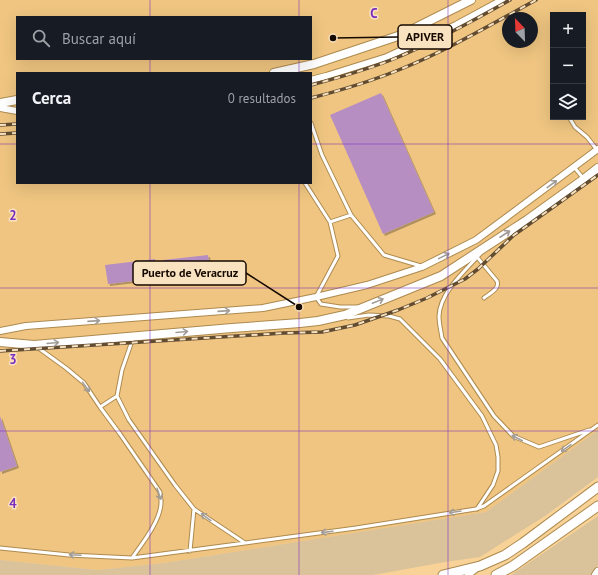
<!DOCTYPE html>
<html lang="es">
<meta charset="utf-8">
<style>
body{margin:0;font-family:"PT Sans",sans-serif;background:#20242c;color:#f1f3f6}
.controls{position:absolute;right:12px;top:12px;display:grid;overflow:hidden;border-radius:0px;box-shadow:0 4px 16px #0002}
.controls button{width:36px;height:36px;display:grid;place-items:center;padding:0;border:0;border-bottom:1px solid #363941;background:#171b24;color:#f1f3f6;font:20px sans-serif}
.compass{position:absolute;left:502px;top:12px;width:36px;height:36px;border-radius:50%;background:#171b24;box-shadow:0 4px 16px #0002;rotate:337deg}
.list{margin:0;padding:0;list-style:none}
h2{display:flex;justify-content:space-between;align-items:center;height:52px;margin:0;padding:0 16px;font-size:17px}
h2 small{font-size:13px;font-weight:400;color:#9ea1a6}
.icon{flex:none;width:22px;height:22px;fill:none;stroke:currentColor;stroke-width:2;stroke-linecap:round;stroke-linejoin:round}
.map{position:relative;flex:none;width:598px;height:575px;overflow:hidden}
.search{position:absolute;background:#171b24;box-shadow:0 4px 16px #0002;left:16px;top:16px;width:296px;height:44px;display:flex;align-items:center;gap:10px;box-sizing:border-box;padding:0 14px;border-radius:0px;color:#9ea1a6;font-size:15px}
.panel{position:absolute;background:#171b24;box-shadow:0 4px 16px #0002;left:16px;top:72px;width:296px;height:112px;border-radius:0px}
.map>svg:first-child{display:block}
.built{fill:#efc581;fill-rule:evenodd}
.green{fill:#dac29b}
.building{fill:#b78ec2;filter:url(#shadow)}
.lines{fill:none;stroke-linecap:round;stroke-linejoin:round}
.lane-casing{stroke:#ad8a4f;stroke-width:5}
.street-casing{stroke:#ad8a4f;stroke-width:8}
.secondary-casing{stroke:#ad8a4f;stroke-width:10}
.primary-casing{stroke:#ad8a4f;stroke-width:11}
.lane{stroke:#fff;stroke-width:3}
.street{stroke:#fff;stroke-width:6}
.secondary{stroke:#fff;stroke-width:8}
.primary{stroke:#fff;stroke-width:9}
.rail-casing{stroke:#614c32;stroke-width:3.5}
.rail{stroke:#f9e2bf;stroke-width:2;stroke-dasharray:6;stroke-linecap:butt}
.oneway{stroke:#a29d99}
.grid{fill:none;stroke:#7b2cbf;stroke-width:1;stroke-opacity:0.55}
.grid-label{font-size:13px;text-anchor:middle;font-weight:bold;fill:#7b2cbf;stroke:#f9e2bf;stroke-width:3;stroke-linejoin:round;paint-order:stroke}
.leader{fill:none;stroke:#160900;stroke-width:1.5}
.callout-dot{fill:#160900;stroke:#f9e2bf;stroke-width:1.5}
.callout{fill:#f9e2bf;stroke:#160900;stroke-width:1.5}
.callout-label{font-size:12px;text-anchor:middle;font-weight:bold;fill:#160900}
</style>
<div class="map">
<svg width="598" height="575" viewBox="0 0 598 575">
<defs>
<filter id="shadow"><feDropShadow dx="2" dy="2" stdDeviation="0" flood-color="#0004"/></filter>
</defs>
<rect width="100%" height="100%" fill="#f8d296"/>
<path class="built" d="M0 0H598V430L486 512 164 563 98 570 0 560ZM553 15H583V117H553ZM17 17H311V59H17ZM508 18H532V42H508ZM17 73H311V183H17Z"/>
<path class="green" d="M598 430V477L545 516 480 557 445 562 373 575H0V560L98 570 164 563 486 512Z
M598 516V565L592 575H511Z"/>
<path class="building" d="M381 93 434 212 383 234 330 115Z
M208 255 211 275 166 280 163 260Z
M155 259 158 278 108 284 105 265Z
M0 416 17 466 0 472Z"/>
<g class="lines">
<g class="lane-casing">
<path id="lane" d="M569 117 575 127 587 137 597 150
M311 123 322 155 351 215 384 255 421 266
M574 167 583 178
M305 183 330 222 338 256 316 297 321 304 340 307H358
M330 222 351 215
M480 254C465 271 440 292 439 316 439 324 441 331 442 338L494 416 513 436 539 447 589 430
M477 257 497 281C500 289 490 293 484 298
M348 318 369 315 389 316 400 319 440 359 482 416 496 445 498 457V471L493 485 477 509
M133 338 122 370 117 396 129 420 175 485 194 509 245 543 356 528 476 509 484 506 598 425
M100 407 117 396
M0 548 69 555 132 558C142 544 162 519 161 501 161 498 160 495 160 492L120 434 100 407 84 383 66 368 37 347
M190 551 194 509
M132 558 245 543"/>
</g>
<g class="street-casing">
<path id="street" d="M311 80 326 76 387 57 456 25 502 0
M0 108 17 111
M0 331 26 326 263 308 316 297 367 285 422 267 476 240 598 149
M468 575 477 568"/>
</g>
<g class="secondary-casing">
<path id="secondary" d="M274 73 314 64 401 35 471 0
M0 103 17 100
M0 342 34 345 232 328 300 323 318 321 345 315 441 276 527 220 584 179 598 168
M596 575 598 572"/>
</g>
<g class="primary-casing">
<path id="primary" d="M443 575 480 566 505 555 523 543 598 487
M496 575 513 566 598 506"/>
</g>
<use href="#lane" class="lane"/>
<use href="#street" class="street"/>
<use href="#secondary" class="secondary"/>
<use href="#primary" class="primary"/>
<g class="rail-casing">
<path id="rail" d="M311 85C345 76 380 66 412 51 446 36 478 18 510 0
M311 98C342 90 372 81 401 69 448 50 492 24 536 0
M0 125 17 124
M0 134 17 133
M0 351 284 333 322 332 355 325 398 310 427 298 465 279 478 269 514 235 598 175"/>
</g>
<use href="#rail" class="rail"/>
</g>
<defs><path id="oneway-shaft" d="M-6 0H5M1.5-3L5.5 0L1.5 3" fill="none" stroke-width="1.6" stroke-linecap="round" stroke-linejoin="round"/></defs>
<g class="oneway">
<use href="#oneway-shaft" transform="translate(552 184) rotate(-37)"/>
<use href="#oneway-shaft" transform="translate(505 234) rotate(-33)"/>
<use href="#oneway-shaft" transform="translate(444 256) rotate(-26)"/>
<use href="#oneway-shaft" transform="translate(378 301) rotate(-22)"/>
<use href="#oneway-shaft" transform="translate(224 311) rotate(-4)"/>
<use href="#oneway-shaft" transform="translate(94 321) rotate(-4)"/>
<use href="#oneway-shaft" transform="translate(182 332) rotate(-5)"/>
<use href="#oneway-shaft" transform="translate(53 343) rotate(-5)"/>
<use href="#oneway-shaft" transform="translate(86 387) rotate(54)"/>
<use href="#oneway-shaft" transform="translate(517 438) rotate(-153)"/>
<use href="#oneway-shaft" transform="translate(566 448) rotate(145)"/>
<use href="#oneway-shaft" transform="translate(159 494) rotate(71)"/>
<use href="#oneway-shaft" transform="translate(455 512) rotate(171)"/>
<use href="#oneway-shaft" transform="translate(206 517) rotate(-144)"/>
<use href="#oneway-shaft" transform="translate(327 532) rotate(173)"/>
<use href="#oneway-shaft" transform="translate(75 555) rotate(-177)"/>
</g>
<path class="grid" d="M150 0V17M299 0V17M448 0V575M150 59V73M299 59V73M0 144H17M311 144H598M150 183V575M299 183V575M0 288H598M0 431H598"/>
<g class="grid-label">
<text x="374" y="18">C</text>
<text x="13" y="220">2</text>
<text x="13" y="364">3</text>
<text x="13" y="508">4</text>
</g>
<path class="leader" d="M333 38L398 37M299 307L246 273"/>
<g class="callout-dot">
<circle cx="333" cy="38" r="4"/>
<circle cx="299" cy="307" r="4"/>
</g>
<g class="callout">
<rect x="398" y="25" width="54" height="24" rx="4"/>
<rect x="133" y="261" width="113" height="24" rx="4"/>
</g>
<g class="callout-label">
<text x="425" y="41">APIVER</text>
<text x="190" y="277">Puerto de Veracruz</text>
</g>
</svg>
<div class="controls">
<button>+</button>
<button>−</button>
<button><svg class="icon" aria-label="layers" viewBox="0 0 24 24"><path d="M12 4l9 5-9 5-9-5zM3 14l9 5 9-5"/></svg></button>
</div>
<svg class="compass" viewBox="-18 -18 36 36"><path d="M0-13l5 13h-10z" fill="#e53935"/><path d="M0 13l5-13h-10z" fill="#9ea1a6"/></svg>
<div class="search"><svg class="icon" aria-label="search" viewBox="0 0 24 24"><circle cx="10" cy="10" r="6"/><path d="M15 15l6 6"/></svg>Buscar aquí</div>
<section class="panel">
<h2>Cerca<small>0 resultados</small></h2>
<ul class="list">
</ul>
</section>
</div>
